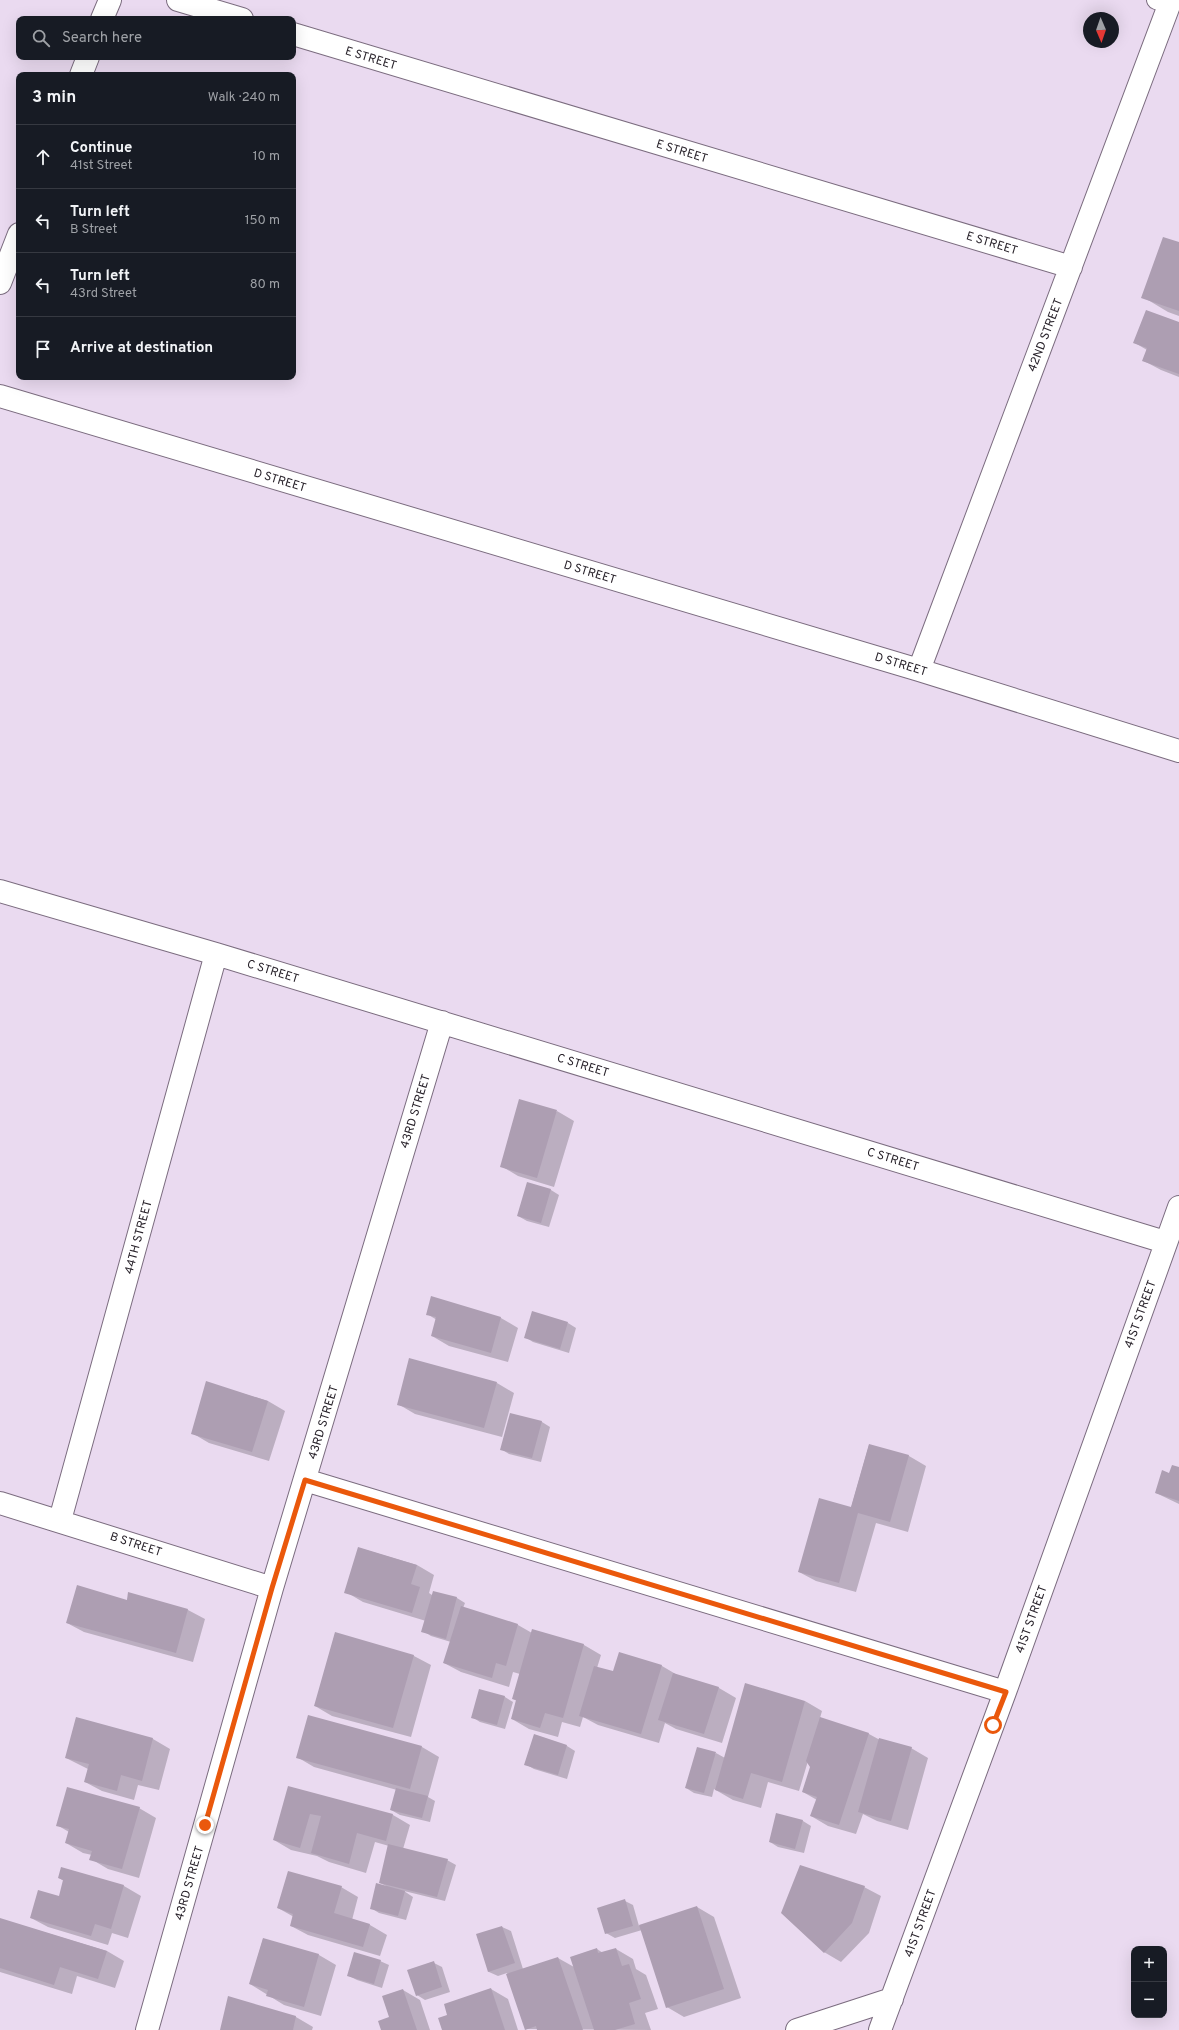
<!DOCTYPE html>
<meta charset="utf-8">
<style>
body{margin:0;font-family:Overpass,sans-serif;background:#20242c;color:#f1f3f6}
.controls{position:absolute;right:12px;bottom:12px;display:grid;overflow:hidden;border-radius:8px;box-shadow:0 4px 16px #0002}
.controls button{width:36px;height:36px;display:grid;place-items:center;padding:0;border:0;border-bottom:1px solid #363941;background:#171b24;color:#f1f3f6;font:20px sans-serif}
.compass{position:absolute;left:1083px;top:12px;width:36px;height:36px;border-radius:50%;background:#171b24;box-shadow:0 4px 16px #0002;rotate:178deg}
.stop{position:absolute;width:12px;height:12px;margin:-9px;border:3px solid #ea580c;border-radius:50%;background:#fff}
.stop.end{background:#ea580c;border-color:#fff;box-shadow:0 1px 4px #0008}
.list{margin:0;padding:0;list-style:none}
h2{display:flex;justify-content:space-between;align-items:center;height:52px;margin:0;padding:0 16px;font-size:17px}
h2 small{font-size:13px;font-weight:400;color:#9ea1a6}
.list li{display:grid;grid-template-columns:26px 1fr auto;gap:12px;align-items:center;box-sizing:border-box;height:64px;padding:0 16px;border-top:1px solid #363941}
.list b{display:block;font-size:15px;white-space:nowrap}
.list p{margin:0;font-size:13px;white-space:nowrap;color:#9ea1a6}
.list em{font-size:13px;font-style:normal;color:#9ea1a6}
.icon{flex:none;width:22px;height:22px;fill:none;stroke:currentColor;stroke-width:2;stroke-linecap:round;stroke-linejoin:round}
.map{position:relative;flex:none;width:1179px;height:2030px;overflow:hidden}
.search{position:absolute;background:#171b24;box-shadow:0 4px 16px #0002;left:16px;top:16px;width:280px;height:44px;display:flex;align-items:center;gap:10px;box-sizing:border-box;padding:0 14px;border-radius:8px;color:#9ea1a6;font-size:15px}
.panel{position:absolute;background:#171b24;box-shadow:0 4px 16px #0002;left:16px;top:72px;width:280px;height:308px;border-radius:8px}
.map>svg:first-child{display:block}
.shadow{fill:#0003}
.building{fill:#ad9eb2}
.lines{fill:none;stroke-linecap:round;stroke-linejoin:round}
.service-casing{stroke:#7b6c7f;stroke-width:20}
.minor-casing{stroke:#7b6c7f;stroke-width:24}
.service{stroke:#fff;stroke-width:18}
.minor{stroke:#fff;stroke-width:22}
.route{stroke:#ea580c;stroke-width:5}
.labels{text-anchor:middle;stroke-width:3.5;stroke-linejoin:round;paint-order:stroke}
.street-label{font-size:12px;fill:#29232b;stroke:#fff}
</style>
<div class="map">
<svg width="1179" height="2030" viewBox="0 0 1179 2030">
<rect width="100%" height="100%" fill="#eadaf0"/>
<path class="shadow" d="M1179 243V316L1168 312 1143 297Z
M1179 323V377L1161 370 1144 361 1147 350 1135 343Z
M557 1111 574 1121 554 1187 518 1176 501 1166Z
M528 1183 551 1190 559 1195 549 1227 527 1221 518 1216Z
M432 1298 501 1318 518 1328 508 1362 449 1346 432 1336 437 1320 427 1314Z
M568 1323 576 1328 569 1353 533 1342 525 1337Z
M207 1383 268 1401 285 1411 269 1461 209 1443 192 1433Z
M497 1383 514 1393 502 1437 415 1414 398 1404Z
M511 1414 542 1422 550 1427 541 1462 509 1454 501 1449Z
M869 1445 909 1456 926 1466 908 1532 876 1523 856 1592 816 1581 799 1572 851 1508Z
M1179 1468V1504L1156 1493 1170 1474Z
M359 1548 417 1565 434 1575 429 1593 432 1595 457 1598 465 1603 463 1608 518 1625 532 1633V1630L584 1645 601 1655 597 1668 614 1672 620 1653 662 1666 679 1676 719 1688 736 1698 722 1743 676 1729 665 1723 659 1743 598 1725 583 1717 580 1727 562 1722 558 1737 529 1729 512 1719 517 1701 513 1699 520 1674 513 1672 509 1687 461 1672 444 1663 451 1642 431 1636 423 1631 426 1621 363 1602 346 1592Z
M129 1593 188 1610 205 1619 193 1662 84 1632 67 1623 127 1601Z
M335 1634 414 1656 431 1665 411 1737 332 1716 315 1706Z
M480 1690 505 1697 513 1702 505 1729 480 1722 472 1717Z
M805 1701 822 1711 820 1718 869 1734 880 1740 911 1748 928 1758 908 1830 877 1821 863 1814 856 1834 828 1826 811 1816 817 1800 803 1792 811 1767 808 1761 799 1791 768 1782 761 1808 733 1800 714 1789 712 1797 694 1793 686 1788 716 1753 725 1758Z
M76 1719 153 1739 170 1749 159 1790 138 1785 134 1800 102 1791 85 1782 88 1769 66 1758Z
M534 1736 567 1746 575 1751 567 1779 534 1769 525 1764Z
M422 1747 439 1757 428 1797 435 1801 430 1822 400 1815 391 1810 397 1790 314 1767 297 1757Z
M289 1787 393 1815 410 1825 403 1849 447 1860 456 1865 445 1901 404 1891 413 1897 406 1920 379 1913 371 1908 386 1886 380 1883 389 1846 375 1842 366 1873 329 1862 317 1856 291 1850 274 1840Z
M139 1808 156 1818 139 1878 108 1869 91 1859 92 1855 83 1853 66 1843 69 1832 57 1825Z
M777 1815 803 1821 811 1826 804 1853 778 1847 770 1842Z
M59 1878 124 1886 141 1896 128 1938 112 1933 108 1945 48 1927 31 1918 60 1897 64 1881Z
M341 1887 358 1897 352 1920 370 1925 387 1935 380 1956 308 1935 291 1926 294 1917 278 1908Z
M864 1887 881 1896 869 1933 841 1962 824 1952Z
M625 1901 633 1905 639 1926 697 1907 714 1917 741 1998 684 2017 667 2007 642 1930 615 1938 606 1933Z
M0 1919 107 1951 124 1961 115 1988 77 1976 72 1994 0 1972Z
M502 1927 511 1931 523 1969 558 1958 574 1967 597 1949 603 1953 616 1949 633 1959 636 1969 646 1975 658 2009 645 2013 651 2030 526 2029 507 1973 498 1976 489 1972 477 1935Z
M263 1939 319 1955 336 1965 321 2016 284 2005 250 1984Z
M380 1961 389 1965 382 1988 357 1980 349 1976Z
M434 1963 442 1967 450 1992 425 2000 417 1995Z
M491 1989 508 1999 518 2030H443Z
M403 1990 420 2000 430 2030H382L390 2018Z
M229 1998 296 2017 313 2027 312 2030H221Z"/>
<path class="building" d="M1163 237 1179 242V311L1141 298Z
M1146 310 1179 322V374L1142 361 1147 348 1133 343Z
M519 1099 557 1110 537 1178 500 1167Z
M527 1182 551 1189 541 1223 517 1216Z
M431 1296 501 1317 491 1353 431 1336 436 1317 426 1315Z
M532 1311 568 1322 560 1349 524 1338Z
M409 1358 497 1382 484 1428 397 1405Z
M206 1381 268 1401 252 1452 191 1434Z
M510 1413 542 1421 532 1458 500 1450Z
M869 1444 909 1455 890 1522 858 1513 839 1583 798 1572 819 1498 851 1507Z
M1172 1465 1179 1467V1501L1155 1493 1162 1470 1169 1473Z
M358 1547 417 1565 411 1584 420 1587 412 1613 344 1593Z
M77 1585 127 1600 128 1592 188 1609 176 1653 66 1623Z
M433 1591 457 1597 446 1639 421 1632Z
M461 1606 518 1624 506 1666 496 1663 492 1678 443 1663Z
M532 1629 584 1644 563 1718 545 1713 540 1728 511 1719 516 1700 512 1699Z
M335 1632 414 1655 393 1728 314 1706Z
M619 1652 662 1665 641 1734 579 1716 594 1666 613 1671Z
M673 1673 719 1687 704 1734 658 1720Z
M745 1683 805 1701 782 1782 751 1773 743 1799 715 1790Z
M479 1689 505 1696 497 1725 471 1718Z
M308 1715 422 1746 410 1789 296 1758Z
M76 1717 153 1738 142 1781 121 1775 117 1791 84 1782 89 1764 65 1758Z
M820 1717 869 1733 839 1825 810 1816 817 1797 802 1792 810 1767 806 1761Z
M534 1734 567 1745 558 1775 524 1765Z
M879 1738 912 1747 891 1821 858 1812Z
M697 1747 716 1752 704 1793 685 1788Z
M288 1786 393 1814 386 1841 357 1833 349 1864 311 1853 321 1816 310 1814 300 1848 273 1840Z
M67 1787 140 1807 122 1869 89 1860 92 1851 65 1843 69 1829 56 1826Z
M396 1788 428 1796 422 1818 390 1810Z
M776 1813 803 1820 795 1849 769 1842Z
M388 1844 448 1859 437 1897 379 1883Z
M800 1865 865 1886 852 1923 824 1953 781 1913Z
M61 1867 124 1885 111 1929 95 1924 91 1936 30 1918 38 1890 59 1896 63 1880 58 1878Z
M288 1871 342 1886 334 1913 370 1924 363 1947 290 1926 293 1914 277 1908Z
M376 1883 405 1891 398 1916 370 1909Z
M625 1899 633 1926 605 1934 597 1908Z
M697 1906 724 1989 666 2008 639 1925Z
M0 1918 107 1951 98 1979 60 1967 54 1985 0 1968Z
M502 1926 515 1963 488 1972 476 1934Z
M263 1938 319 1954 304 2007 266 1996 268 1990 249 1984Z
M597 1948 598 1953 616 1948 622 1966 629 1964 641 1999 629 2003 635 2024 615 2030H594L570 1957Z
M354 1952 381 1960 374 1984 347 1976Z
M558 1957 583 2030H537L536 2026 525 2030 506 1974Z
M434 1961 442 1987 416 1996 407 1970Z
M491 1988 505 2030H442L438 2018 447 2015 444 2004Z
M403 1989 417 2030H381L378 2021 389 2017 382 1996Z
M228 1996 296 2016 293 2030H220Z"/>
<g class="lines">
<g class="service-casing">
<path id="service" d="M1156 0 1170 4"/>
</g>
<g class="minor-casing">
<path id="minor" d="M178 0 242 19
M102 19 110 0
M293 34 1071 267
M81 75 88 57
M0 283 19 234
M0 396 919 670 1179 751
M919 670 1171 0
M0 891 216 954 1165 1242
M305 1480 1005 1692
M0 1503 272 1588
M60 1520 216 954
M147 2030 272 1588 442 1022
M797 2030 892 1999
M880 2030 1005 1692 1179 1207"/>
</g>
<use href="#service" class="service"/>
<use href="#minor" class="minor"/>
</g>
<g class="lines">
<path class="route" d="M205 1825 272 1588 305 1480 1006 1692 993 1725"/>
</g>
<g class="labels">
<g class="street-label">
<text transform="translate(371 58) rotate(17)" y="4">E STREET</text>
<text transform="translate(682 151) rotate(17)" y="4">E STREET</text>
<text transform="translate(992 243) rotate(17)" y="4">E STREET</text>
<text transform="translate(1045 335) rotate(-69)" y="4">42ND STREET</text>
<text transform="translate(280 480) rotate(17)" y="4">D STREET</text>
<text transform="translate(590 572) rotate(17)" y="4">D STREET</text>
<text transform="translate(901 664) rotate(17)" y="4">D STREET</text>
<text transform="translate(273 971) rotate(17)" y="4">C STREET</text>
<text transform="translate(583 1065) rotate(17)" y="4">C STREET</text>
<text transform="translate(415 1111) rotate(-73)" y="4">43RD STREET</text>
<text transform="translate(893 1159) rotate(17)" y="4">C STREET</text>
<text transform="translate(138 1237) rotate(-75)" y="4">44TH STREET</text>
<text transform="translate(1140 1314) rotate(-70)" y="4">41ST STREET</text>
<text transform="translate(323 1422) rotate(-73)" y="4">43RD STREET</text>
<text transform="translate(136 1544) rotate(18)" y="4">B STREET</text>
<text transform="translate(1031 1619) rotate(-70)" y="4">41ST STREET</text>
<text transform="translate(189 1883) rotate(-74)" y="4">43RD STREET</text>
<text transform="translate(920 1923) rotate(-70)" y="4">41ST STREET</text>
</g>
</g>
</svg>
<div class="controls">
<button>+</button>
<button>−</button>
</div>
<svg class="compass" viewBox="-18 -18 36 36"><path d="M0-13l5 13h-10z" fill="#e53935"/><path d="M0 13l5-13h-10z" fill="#9ea1a6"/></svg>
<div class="stop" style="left:993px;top:1725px"></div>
<div class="stop end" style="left:205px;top:1825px"></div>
<div class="search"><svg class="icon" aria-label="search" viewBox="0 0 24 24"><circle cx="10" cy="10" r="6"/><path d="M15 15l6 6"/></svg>Search here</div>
<section class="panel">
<h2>3 min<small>Walk · 240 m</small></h2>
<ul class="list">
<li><svg class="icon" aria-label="ahead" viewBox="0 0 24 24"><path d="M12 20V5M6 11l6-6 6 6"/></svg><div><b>Continue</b><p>41st Street</p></div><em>10 m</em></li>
<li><svg class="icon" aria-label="left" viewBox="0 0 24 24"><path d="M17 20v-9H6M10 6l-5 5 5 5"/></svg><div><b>Turn left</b><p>B Street</p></div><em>150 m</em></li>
<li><svg class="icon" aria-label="left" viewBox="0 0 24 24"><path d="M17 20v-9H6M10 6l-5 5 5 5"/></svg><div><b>Turn left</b><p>43rd Street</p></div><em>80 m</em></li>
<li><svg class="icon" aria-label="arrive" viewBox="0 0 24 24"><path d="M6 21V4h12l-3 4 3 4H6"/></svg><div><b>Arrive at destination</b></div></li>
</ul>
</section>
</div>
